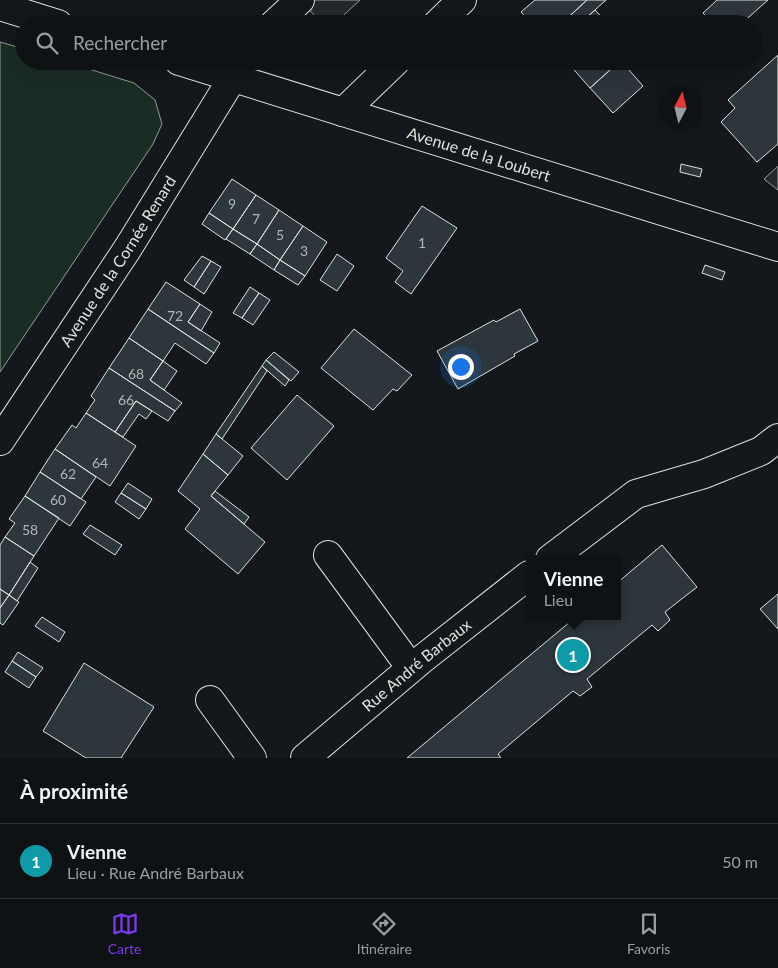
<!DOCTYPE html>
<html lang="fr">
<meta charset="utf-8">
<style>
body{margin:0;font-family:Lato,sans-serif;background:#181b1e;color:#f1f3f6}
.compass{position:absolute;left:658px;top:85px;width:45px;height:45px;border-radius:50%;background:#0f1215;box-shadow:0 5px 20px #0002;rotate:7deg}
.you{position:absolute;left:460px;top:366px;width:18px;height:18px;margin:-12px;border:4px solid #fff;border-radius:50%;background:#1a73e8;box-shadow:0 0 0 8px #1a73e833}
.badge{display:grid;place-items:center;width:32px;height:32px;border-radius:50%;background:#7c3aed;color:#fff;font-size:16px;font-weight:700}
.pin{position:absolute;translate:-50% -50%;border:2px solid #fff;box-shadow:0 1px 5px #0006}
.popup{position:absolute;left:526px;top:555px;width:95px;height:65px;box-sizing:border-box;display:grid;place-content:center;border-radius:0px;background:#0f1215;filter:drop-shadow(0 1px 4px #0005);font-size:16px;white-space:nowrap;color:#9b9ea0}
.popup b{font-size:19px;color:#f1f3f6}
.popup::after{content:'';position:absolute;left:50%;top:100%;margin-left:-10px;border:10px solid transparent;border-top-color:#0f1215}
.list{margin:0;padding:0;list-style:none}
h2{display:flex;justify-content:space-between;align-items:center;height:65px;margin:0;padding:0 20px;font-size:21px}
h2 small{font-size:16px;font-weight:400;color:#9b9ea0}
.list li{display:grid;grid-template-columns:32px 1fr auto;gap:15px;align-items:center;box-sizing:border-box;height:75px;padding:0 20px;border-top:1px solid #2f3234}
.list b{display:block;font-size:19px;white-space:nowrap}
.list p{margin:0;font-size:16px;white-space:nowrap;color:#9b9ea0}
.list em{font-size:16px;font-style:normal;color:#9b9ea0}
.icon{flex:none;width:28px;height:28px;fill:none;stroke:currentColor;stroke-width:2;stroke-linecap:round;stroke-linejoin:round}
.map{position:relative;flex:none;width:778px;height:758px;overflow:hidden}
.search{position:absolute;background:#0f1215;box-shadow:0 5px 20px #0002;left:15px;right:15px;top:15px;height:55px;display:flex;align-items:center;gap:12px;box-sizing:border-box;padding:0 18px;border-radius:28px;color:#9b9ea0;font-size:19px}
.sheet{height:140px;background:#0f1215}
nav{display:flex;justify-content:space-around;align-items:center;box-sizing:border-box;height:70px;border-top:1px solid #2f3234;background:#0f1215;font-size:14px;color:#9b9ea0}
nav a{display:grid;justify-items:center;gap:2px}
nav .on{color:#7c3aed}
.map>svg:first-child{display:block}
.green{fill:#1a2d24;stroke:#939e99}
.parking{fill:#24282b;stroke:#939e99}
.building{fill:#2c363c;stroke:#d8e6dc}
.lines{fill:none;stroke-linecap:round;stroke-linejoin:round}
.minor-casing{stroke:#d8e6dc;stroke-width:30}
.tertiary-casing{stroke:#d8e6dc;stroke-width:30}
.minor{stroke:#14181c;stroke-width:28}
.tertiary{stroke:#14181c;stroke-width:28}
.labels{text-anchor:middle;stroke-width:4;stroke-linejoin:round;paint-order:stroke}
.number-label{font-size:14px;fill:#adbab4}
.street-label{font-size:16px;fill:#d8e6dc;stroke:#14181c}
</style>
<div class="map">
<svg width="778" height="758" viewBox="0 0 778 758">
<rect width="100%" height="100%" fill="#14181c"/>
<path class="green" d="M0 42 24 49V61H63L134 83 155 100 162 124 153 144 0 372Z"/>
<path class="parking" d="M315 0H360L334 24H322L307 7Z
M778 166V190L764 179Z"/>
<path class="building" d="M535 0H587L561 24H532L521 12Z
M587 0H606L584 20 587 24H561Z
M717 0H768L741 24H713L703 13Z
M595 10 608 24H587L584 20Z
M778 55V144L757 162 721 122 735 108 728 100Z
M570 61H620L590 88 568 63Z
M620 61H638L629 70 643 86 613 113 590 88Z
M681 164 702 169 700 177 680 172Z
M232 179 256 195 233 229 209 213Z
M256 195 279 210 257 244 233 229Z
M422 206 457 228 411 294 395 282 403 271 386 258Z
M279 210 303 226 280 260 257 244Z
M209 213 233 229 225 240 202 224Z
M303 226 327 242 305 276 280 260Z
M233 229 257 244 250 254 226 239Z
M257 244 280 260 274 270 250 254Z
M337 254 354 266 337 291 320 280Z
M202 256 211 261 194 287 184 280Z
M280 260 305 276 298 285 274 270Z
M211 261 221 267 204 294 194 287Z
M705 265 725 272 722 280 702 273Z
M166 282 200 304 188 322 220 343 214 353 148 309Z
M250 287 259 293 242 318 233 313Z
M259 293 270 300 253 325 242 318Z
M200 304 212 312 201 331 188 322Z
M148 309 214 353 206 364 175 343 163 361 129 338Z
M520 309 538 341 514 354 515 356 458 389 437 351 494 320 496 322Z
M354 329 412 375 397 391 393 389 373 410 321 368Z
M129 338 163 361 150 380 182 403 175 411 109 368Z
M274 352 299 372 291 381 266 360Z
M266 360 289 380 285 386 262 366Z
M163 361 177 371 164 390 150 380Z
M262 366 267 371 222 439 216 434Z
M109 368 175 411 168 421 136 401 115 432 86 413 95 400 91 396Z
M297 395 334 426 287 480 251 448Z
M136 401 152 411 146 419 139 414 123 437 115 432Z
M86 413 136 446 110 486 55 449 72 425 76 428Z
M216 434 243 456 228 475 203 454Z
M55 449 96 477 81 499 40 472Z
M203 454 228 475 211 496 265 542 238 574 185 529 200 509 178 491Z
M40 472 86 502 70 526 25 496Z
M128 483 152 499 146 509 121 493Z
M215 491 249 517 244 524 211 496Z
M121 493 146 509 139 519 115 502Z
M25 496 59 518 34 556 5 537 15 523 9 519Z
M90 525 122 545 115 555 83 534Z
M5 537 34 556 9 595 0 589V545Z
M662 545 697 587 665 612 670 620 658 631 652 625 587 679 592 687 580 696 573 691 498 754 501 758H407L577 616H617V583Z
M30 562 38 568 17 601 9 595Z
M0 589 9 595 0 608Z
M778 594V629L760 609Z
M9 595 19 602 3 625 0 623V608Z
M42 617 65 632 59 642 35 626Z
M18 652 43 668 36 677 12 661Z
M12 661 36 677 29 688 5 672Z
M84 663 154 707 121 758H86L43 731Z"/>
<g class="lines">
<g class="minor-casing">
<g id="minor">
<path d="M274 24 300 0"/>
<path d="M437 24 462 0"/>
<path d="M343 112 396 61"/>
<path id="s1" d="M0 441 128 248 243 61"/>
<path d="M328 555 411 668"/>
<path d="M210 700 252 758"/>
</g>
</g>
<g class="tertiary-casing">
<g id="tertiary">
<path d="M0 6 58 24"/>
<path id="s2" d="M179 61 778 247"/>
<path d="M550 559 636 494 704 474 761 451 778 438"/>
<path id="s3" d="M305 758 421 660 529 575"/>
</g>
</g>
<use href="#minor" class="minor"/>
<use href="#tertiary" class="tertiary"/>
</g>
<g class="labels">
<g class="number-label">
<text x="232" y="209">9</text>
<text x="256" y="224">7</text>
<text x="280" y="240">5</text>
<text x="422" y="248">1</text>
<text x="304" y="256">3</text>
<text x="175" y="321">72</text>
<text x="136" y="379">68</text>
<text x="126" y="405">66</text>
<text x="100" y="468">64</text>
<text x="68" y="479">62</text>
<text x="58" y="505">60</text>
<text x="30" y="535">58</text>
</g>
<g class="street-label">
<text dy="6" stroke="none"><textPath href="#s2" startOffset="314">Avenue de la Loubert</textPath></text>
<text dy="6" stroke="none"><textPath href="#s1" startOffset="215">Avenue de la Cornée Renard</textPath></text>
<text dy="6" stroke="none"><textPath href="#s3" startOffset="145">Rue André Barbaux</textPath></text>
</g>
</g>
</svg>
<svg class="compass" viewBox="-18 -18 36 36"><path d="M0-13l5 13h-10z" fill="#e53935"/><path d="M0 13l5-13h-10z" fill="#9b9ea0"/></svg>
<div class="you"></div>
<div class="pin badge" style="left:573px;top:655px;background:#0f9aa8">1</div>
<div class="popup"><b>Vienne</b>Lieu</div>
<div class="search"><svg class="icon" aria-label="search" viewBox="0 0 24 24"><circle cx="10" cy="10" r="6"/><path d="M15 15l6 6"/></svg>Rechercher</div>
</div>
<section class="sheet">
<h2>À proximité<small></small></h2>
<ul class="list">
<li><span class="badge" style="background:#0f9aa8">1</span><div><b>Vienne</b><p>Lieu · Rue André Barbaux</p></div><em>50 m</em></li>
</ul>
</section>
<nav>
<a class="on"><svg class="icon" aria-label="map" viewBox="0 0 24 24"><path d="M3 6l6-2 6 2 6-2v14l-6 2-6-2-6 2zM9 4v14M15 6v14"/></svg>Carte</a>
<a><svg class="icon" aria-label="directions" viewBox="0 0 24 24"><path d="M12 3l9 9-9 9-9-9zM9 14v-3h6M13 9l2 2-2 2"/></svg>Itinéraire</a>
<a><svg class="icon" aria-label="saved" viewBox="0 0 24 24"><path d="M7 4h10v16l-5-4-5 4z"/></svg>Favoris</a>
</nav>
